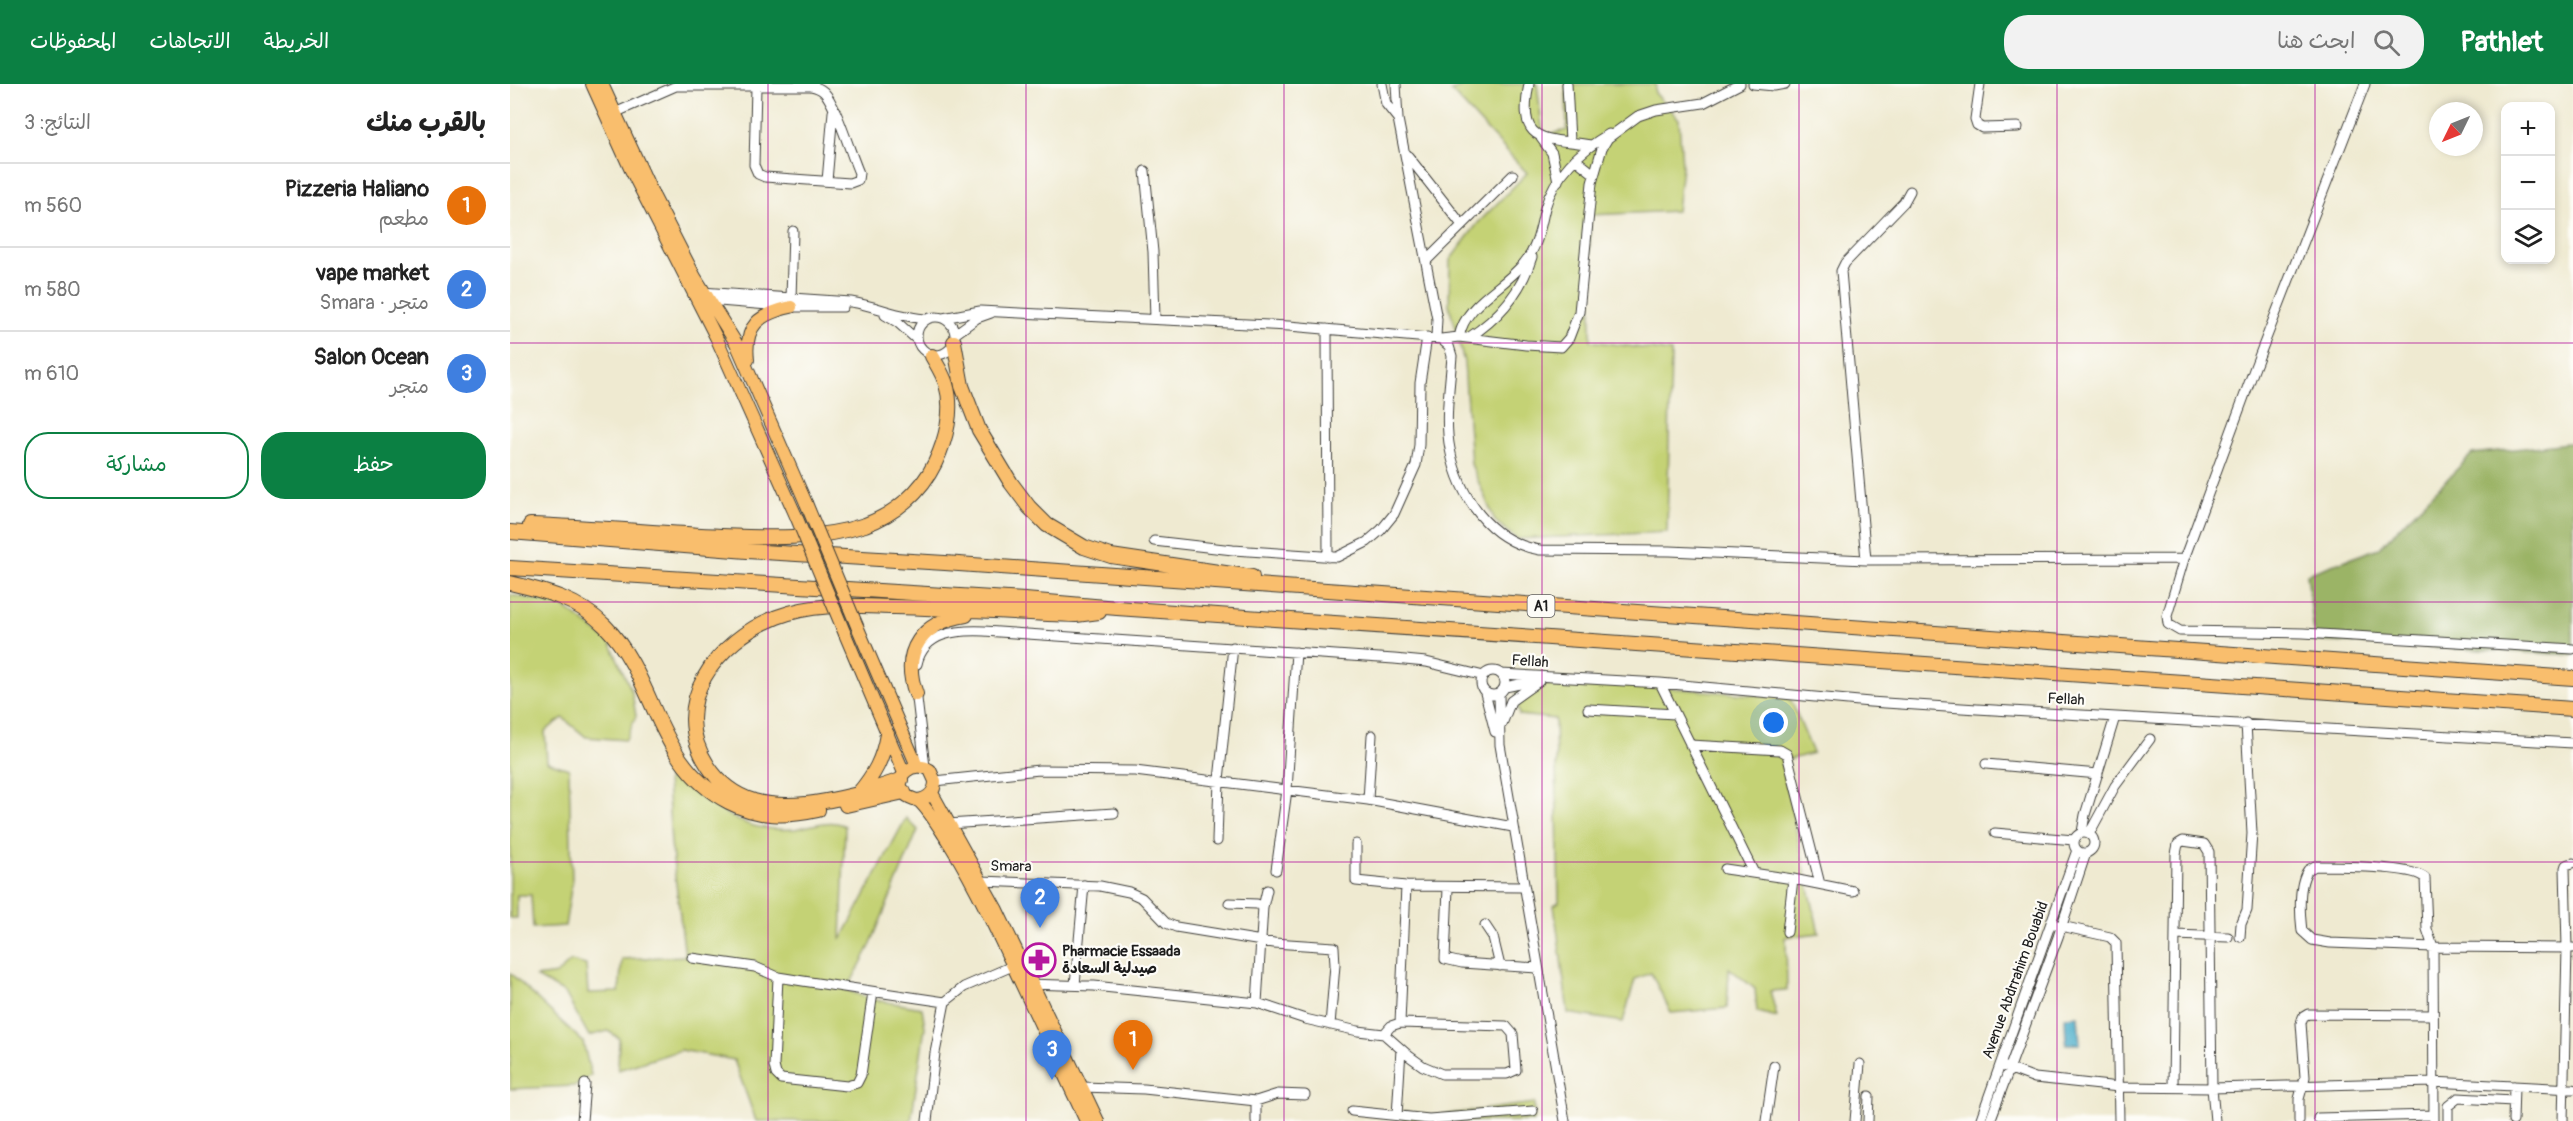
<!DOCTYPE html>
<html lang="ar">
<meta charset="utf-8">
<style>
body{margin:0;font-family:Pangolin,"Playpen Sans Arabic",sans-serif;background:#f2f2f2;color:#222;direction:rtl}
.controls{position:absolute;right:18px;top:18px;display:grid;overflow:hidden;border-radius:12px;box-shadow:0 3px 9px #0003}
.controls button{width:54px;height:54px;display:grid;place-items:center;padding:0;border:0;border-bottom:2px solid #e0e0e0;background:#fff;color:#222;font:30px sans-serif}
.compass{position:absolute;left:1919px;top:18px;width:54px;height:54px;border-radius:50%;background:#fff;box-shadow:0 3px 9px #0003;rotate:227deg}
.you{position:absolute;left:1264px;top:639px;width:21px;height:21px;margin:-15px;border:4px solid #fff;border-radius:50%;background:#1a73e8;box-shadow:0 0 0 9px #1a73e833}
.badge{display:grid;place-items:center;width:39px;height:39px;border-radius:50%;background:#0b8043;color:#fff;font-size:20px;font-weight:700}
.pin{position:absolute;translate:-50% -50px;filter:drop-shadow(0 2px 3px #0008)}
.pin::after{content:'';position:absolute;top:32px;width:21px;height:18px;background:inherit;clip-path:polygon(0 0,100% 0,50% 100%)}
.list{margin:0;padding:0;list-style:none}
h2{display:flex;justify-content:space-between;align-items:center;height:78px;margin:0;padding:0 24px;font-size:26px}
h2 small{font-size:20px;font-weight:400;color:#767676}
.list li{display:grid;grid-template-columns:39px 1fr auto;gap:18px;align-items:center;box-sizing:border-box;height:84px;padding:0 24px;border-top:2px solid #e0e0e0}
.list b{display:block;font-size:22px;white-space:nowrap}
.list p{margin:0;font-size:20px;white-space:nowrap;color:#767676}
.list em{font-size:20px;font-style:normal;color:#767676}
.actions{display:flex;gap:12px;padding:18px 24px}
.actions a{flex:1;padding:14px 0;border:2px solid #0b8043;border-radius:24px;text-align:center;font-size:21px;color:#0b8043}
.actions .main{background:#0b8043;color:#fff}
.icon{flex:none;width:33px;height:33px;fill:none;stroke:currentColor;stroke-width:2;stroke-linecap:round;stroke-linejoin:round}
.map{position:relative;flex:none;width:2063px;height:1037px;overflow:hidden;direction:ltr}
header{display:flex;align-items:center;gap:36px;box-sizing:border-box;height:84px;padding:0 30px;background:#0b8043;color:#fff}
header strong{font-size:28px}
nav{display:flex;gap:33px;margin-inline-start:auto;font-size:21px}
.search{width:420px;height:54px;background:#f2f2f2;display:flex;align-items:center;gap:15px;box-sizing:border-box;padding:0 21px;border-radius:24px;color:#767676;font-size:22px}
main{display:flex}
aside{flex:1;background:#fff}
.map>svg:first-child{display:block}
.green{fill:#c4d274;stroke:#707748;stroke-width:1.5}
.forest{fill:#9bb466;stroke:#5c6841;stroke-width:1.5}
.water{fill:#4aadca;stroke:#336473;stroke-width:1.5}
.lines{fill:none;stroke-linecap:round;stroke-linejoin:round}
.minor-casing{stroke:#3c3b37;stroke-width:11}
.major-casing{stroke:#3c3b37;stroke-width:14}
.highway-casing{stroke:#3c3b37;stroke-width:16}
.minor{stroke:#fff;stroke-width:9}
.major{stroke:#f9be6d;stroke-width:12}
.highway{stroke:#f9be6d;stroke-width:14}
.major-bridge-casing{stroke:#3c3b37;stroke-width:14;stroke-linecap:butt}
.major-bridge{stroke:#f9be6d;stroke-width:12}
.grid{fill:none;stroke:#b5179e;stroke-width:1.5;stroke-opacity:0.55}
.labels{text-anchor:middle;stroke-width:4.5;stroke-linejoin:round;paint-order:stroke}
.shield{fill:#fdfcf7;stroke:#605f5e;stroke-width:1.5}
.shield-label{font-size:14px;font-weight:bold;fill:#1c1c1c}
.street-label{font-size:15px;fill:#1c1c1c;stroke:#fdfcf7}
.poi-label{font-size:15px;font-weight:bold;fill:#1c1c1c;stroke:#fdfcf7;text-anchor:start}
</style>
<header>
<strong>Pathlet</strong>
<div class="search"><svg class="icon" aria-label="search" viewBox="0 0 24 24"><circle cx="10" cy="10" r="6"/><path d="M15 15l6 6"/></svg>ابحث هنا</div>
<nav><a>الخريطة</a><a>الاتجاهات</a><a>المحفوظات</a></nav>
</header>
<main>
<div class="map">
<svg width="2063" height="1037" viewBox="0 0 2063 1037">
<rect width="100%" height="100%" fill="#fdfcf7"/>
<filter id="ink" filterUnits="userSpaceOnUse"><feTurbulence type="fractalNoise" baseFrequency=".0167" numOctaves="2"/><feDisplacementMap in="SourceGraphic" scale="12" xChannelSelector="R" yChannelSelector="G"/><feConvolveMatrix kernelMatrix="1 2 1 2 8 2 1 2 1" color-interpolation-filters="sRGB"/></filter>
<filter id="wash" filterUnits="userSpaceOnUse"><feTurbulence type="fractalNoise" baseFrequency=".008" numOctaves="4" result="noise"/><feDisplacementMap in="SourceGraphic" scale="24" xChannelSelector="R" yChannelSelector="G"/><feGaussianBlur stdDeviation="1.35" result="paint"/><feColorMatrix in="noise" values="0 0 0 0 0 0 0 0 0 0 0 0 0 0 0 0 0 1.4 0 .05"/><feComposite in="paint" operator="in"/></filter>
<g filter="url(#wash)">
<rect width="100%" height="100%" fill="#efead1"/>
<path class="green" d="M960 0H1027L1033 52 1057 46 1056 0H1146L1145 9 1169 35 1172 82 1167 127 1080 131 1081 257 1161 268 1157 448 1007 455 985 437 961 380 954 278 939 221 940 176 968 139 1017 89 941 7Z
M0 511 51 521 100 558 122 608 126 632 116 656 76 653 53 634 35 647 37 678 59 685 62 798 55 842 23 844 21 811H7V834H0Z
M1004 591 1280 614 1303 669 1271 678 1309 849 1276 853 1277 906 1260 907 1267 933 1247 928 1245 905 1219 884 1217 924 1161 929 1141 889 1125 895 1113 938 1058 929 1044 821 1049 818 1045 635 1009 631Z
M157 695C190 706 213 736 248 743 259 745 274 746 285 745 303 742 319 734 335 742L331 856 396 734 408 746 359 864 337 906 360 915 412 924 415 943 401 1037H246L224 976 171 966 108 986 109 954 98 947 79 952 55 909 26 893 47 890 61 877 76 881 78 909 109 908 112 875 175 872 161 759Z
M0 889 73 958 81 991 65 1002 0 1005Z
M1024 1019V1037H893L894 1027 924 1032Z"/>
<path class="forest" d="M2058 359 2063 360V571L1805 557 1797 490 1869 464 1962 370Z"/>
<path class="water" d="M1568 932 1570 960H1556L1555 933Z"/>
</g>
<g filter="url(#ink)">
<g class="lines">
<g class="minor-casing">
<path id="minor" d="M872 0 876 20 888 35
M886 0 888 35 927 235 926 253
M1019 0C1007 61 1033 53 1081 61
M1057 0 1060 57
M1243 0 1264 2 1275 0
M1470 0 1465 35 1467 41 1472 44 1508 43
M1855 0 1745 283 1674 475 1657 532 1658 540 1670 547 1793 549 2063 565
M100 31 166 2H301C306 3 310 4 314 8 326 20 341 71 349 89L348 96 340 99 255 93 248 90 244 81 246 3
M1031 54 1042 69 1048 97
M898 72 952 141
M1065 75 1084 90
M635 87 643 168 645 235
M317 97 323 28
M917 176 1003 91
M191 208 341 218C367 222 391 234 417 235
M281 215 283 147
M197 216 281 223H333
M375 231 387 238 406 255
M407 252a19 19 0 1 1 38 0a19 19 0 1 1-38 0Z
M433 234 470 227 779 242 931 255 939 262 942 272C940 301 934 336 940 365 949 413 980 458 1030 466L1160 467 1356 476 1674 475
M817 245 818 473
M445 250 467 234 481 229
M949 253C956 218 993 205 1014 179 1028 163 1030 144 1035 124 1044 91 1071 66 1099 50
M958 254C989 234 1011 209 1022 173
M931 255 949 253 1016 261 1051 263 1059 254 1069 228 1082 99 1092 64 1098 54 1128 32 1146 26 1193 19 1230 0
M644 457 723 466 827 473 857 458 871 446 884 430 906 381 909 361 910 299 917 253
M1356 476 1331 187 1335 179 1394 118 1400 107
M407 580C414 548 447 546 474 547L884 575 916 578 974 592
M971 599a12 12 0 1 1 24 0a12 12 0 1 1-24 0Z
M991 590 1150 599 1360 618 1467 625 2063 659
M1150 599 1244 789
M995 603 1025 597
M406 606 415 683
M975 609 985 648
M989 610 990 661 1055 1037
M1078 625 1165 630
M992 640 1001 617 1029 597
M1180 661 1270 666 1277 670 1310 800
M1476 680 1588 690
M425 697 529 686 625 687 858 716 1003 743
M858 716 862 651
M438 740 604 729
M1572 748 1575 731 1605 633
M1564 759a10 10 0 1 1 20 0a10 10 0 1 1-20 0Z
M1485 749 1564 756
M1579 750 1605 702 1640 655
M707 757 709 696 723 563
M846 760V797L896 802
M1215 785 1283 795 1343 807
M766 786 777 706 786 568
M471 797 590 802 619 808 632 814 656 839 666 843 764 859 824 863 825 881 820 941
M938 804 935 875 952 879 1028 884
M719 819 747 820 753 823 747 919
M753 823 757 806
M975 841 983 853 990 882
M1547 841 1600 853 1606 859 1609 1037
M1277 848 1283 795
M1665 851 1718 853
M1730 853 1731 840 1737 826 1742 749 1736 639
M182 874 245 883 268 893 293 897 435 918
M268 893 264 982 266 990 271 995 337 1002 347 999 351 991 363 908
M517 900 584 902 747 919 795 935 848 947 874 950 899 972 913 982 932 990H997L1006 986 1003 950 996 942 890 939 881 942 874 950
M565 901 574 801
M890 939 896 802 1013 803
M1490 981 1525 994 1609 1003 1702 1004 1922 998 2063 1005
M572 1003 634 1005 746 1017 768 1010 795 1011
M1663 1003 1666 770 1668 760 1673 757 1694 760 1699 768 1702 1004 1705 1037
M842 1027 919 1035 1023 1027
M887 1032 891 965
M1808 1034 1923 1031
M72 1037 75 1000
M417 1037 425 969 435 918 454 903 507 880
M746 1037V1017
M1256 1037 1264 982
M1345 1037 1350 980
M1358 1037 1359 1012
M1470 1037 1567 766
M1480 1037 1548 853 1576 769
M1789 1037V1015L1795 993 1791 939 1793 933 1798 930 1922 931
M1924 1037 1923 863 1917 845 1915 794C1903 782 1826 782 1805 782L1798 786C1788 800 1790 830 1792 847L1802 856 1820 859 1923 863 2063 864
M1938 1037V1022L1948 1014 2003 1017
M2003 1037 2004 1002
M2053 1037 2057 864 2055 784 2056 781 2063 779"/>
</g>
<g class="major-casing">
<path id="major" d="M82 0 120 84 206 253 286 432
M92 0 143 111 185 193 226 259 296 419
M238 276C234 241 249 230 281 223
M347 542 407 682
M335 550 394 689
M422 709 487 826 588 1037
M408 716C419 714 425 708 425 697L420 686C404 676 382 691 394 709 398 715 405 714 410 718 419 727 427 740 434 751 461 792 481 836 502 880 527 932 551 985 576 1037"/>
</g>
<g class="highway-casing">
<path id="highway" d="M444 258 452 302 469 346 501 399 519 423 537 441 574 463 601 472 742 493
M20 441C84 443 147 449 211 452 259 454 309 456 355 441 385 430 411 408 425 379 436 356 444 326 436 300 433 290 427 281 422 272
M0 448 237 467 435 479 2063 594
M0 484 515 516 607 524 2063 625
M0 499C35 507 68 515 95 542 148 596 144 680 219 718 248 733 277 733 308 726
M406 610C390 566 413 538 456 531
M377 650C373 675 364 691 348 710 315 718 278 726 244 717 225 711 209 699 198 682 157 620 207 556 267 533 305 518 345 522 384 523 445 524 506 529 566 531L589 528
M348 710 391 696
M336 721 394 708"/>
</g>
<use href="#minor" class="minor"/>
<use href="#major" class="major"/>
<use href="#highway" class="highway"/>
<g class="major-bridge-casing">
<path id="major-bridge" d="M296 419 347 542
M286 432 335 550"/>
</g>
<use href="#major-bridge" class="major-bridge"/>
</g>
</g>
<path class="grid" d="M258 0V1037M516 0V1037M774 0V1037M1032 0V1037M1289 0V1037M1547 0V1037M1805 0V1037M0 259H2063M0 518H2063M0 778H2063"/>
<defs>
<g id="pharmacy-ring" transform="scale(1.725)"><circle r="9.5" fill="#fdfcf7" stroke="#b5179e" stroke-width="1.5"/><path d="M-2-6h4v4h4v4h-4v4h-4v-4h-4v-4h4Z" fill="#b5179e"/></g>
</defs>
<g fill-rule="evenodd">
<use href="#pharmacy-ring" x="529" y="876"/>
</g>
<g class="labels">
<rect class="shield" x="1017.5" y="511" width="27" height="22" rx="4.5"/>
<g class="shield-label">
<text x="1031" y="527">A1</text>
</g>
<g class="street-label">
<text transform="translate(1020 577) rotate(4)" y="5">Fellah</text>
<text transform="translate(1556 615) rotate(3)" y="5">Fellah</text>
<text transform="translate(501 782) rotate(1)" y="5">Smara</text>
<text transform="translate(1505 896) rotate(-70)" y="5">Avenue Abdrrahim Bouabid</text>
</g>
<g class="poi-label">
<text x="552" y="872">Pharmacie Essaada<tspan x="552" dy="17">صيدلية السعادة</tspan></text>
</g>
</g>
</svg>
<div class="controls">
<button>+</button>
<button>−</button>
<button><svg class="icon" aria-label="layers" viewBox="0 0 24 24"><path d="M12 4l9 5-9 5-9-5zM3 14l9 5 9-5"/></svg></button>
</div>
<svg class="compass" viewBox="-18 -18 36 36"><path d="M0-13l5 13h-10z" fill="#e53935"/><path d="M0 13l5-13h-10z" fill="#767676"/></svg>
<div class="you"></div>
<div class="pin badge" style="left:623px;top:986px;background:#e8710a">1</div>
<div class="pin badge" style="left:530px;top:844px;background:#3f7fe0">2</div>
<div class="pin badge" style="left:542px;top:996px;background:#3f7fe0">3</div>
</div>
<aside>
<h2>بالقرب منك<small>النتائج: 3</small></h2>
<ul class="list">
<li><span class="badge" style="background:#e8710a">1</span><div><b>Pizzeria Haliano</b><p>مطعم</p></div><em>560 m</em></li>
<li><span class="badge" style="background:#3f7fe0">2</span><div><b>vape market</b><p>متجر · Smara</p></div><em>580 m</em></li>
<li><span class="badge" style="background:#3f7fe0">3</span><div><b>Salon Ocean</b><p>متجر</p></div><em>610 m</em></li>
</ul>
<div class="actions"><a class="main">حفظ</a><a>مشاركة</a></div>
</aside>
</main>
